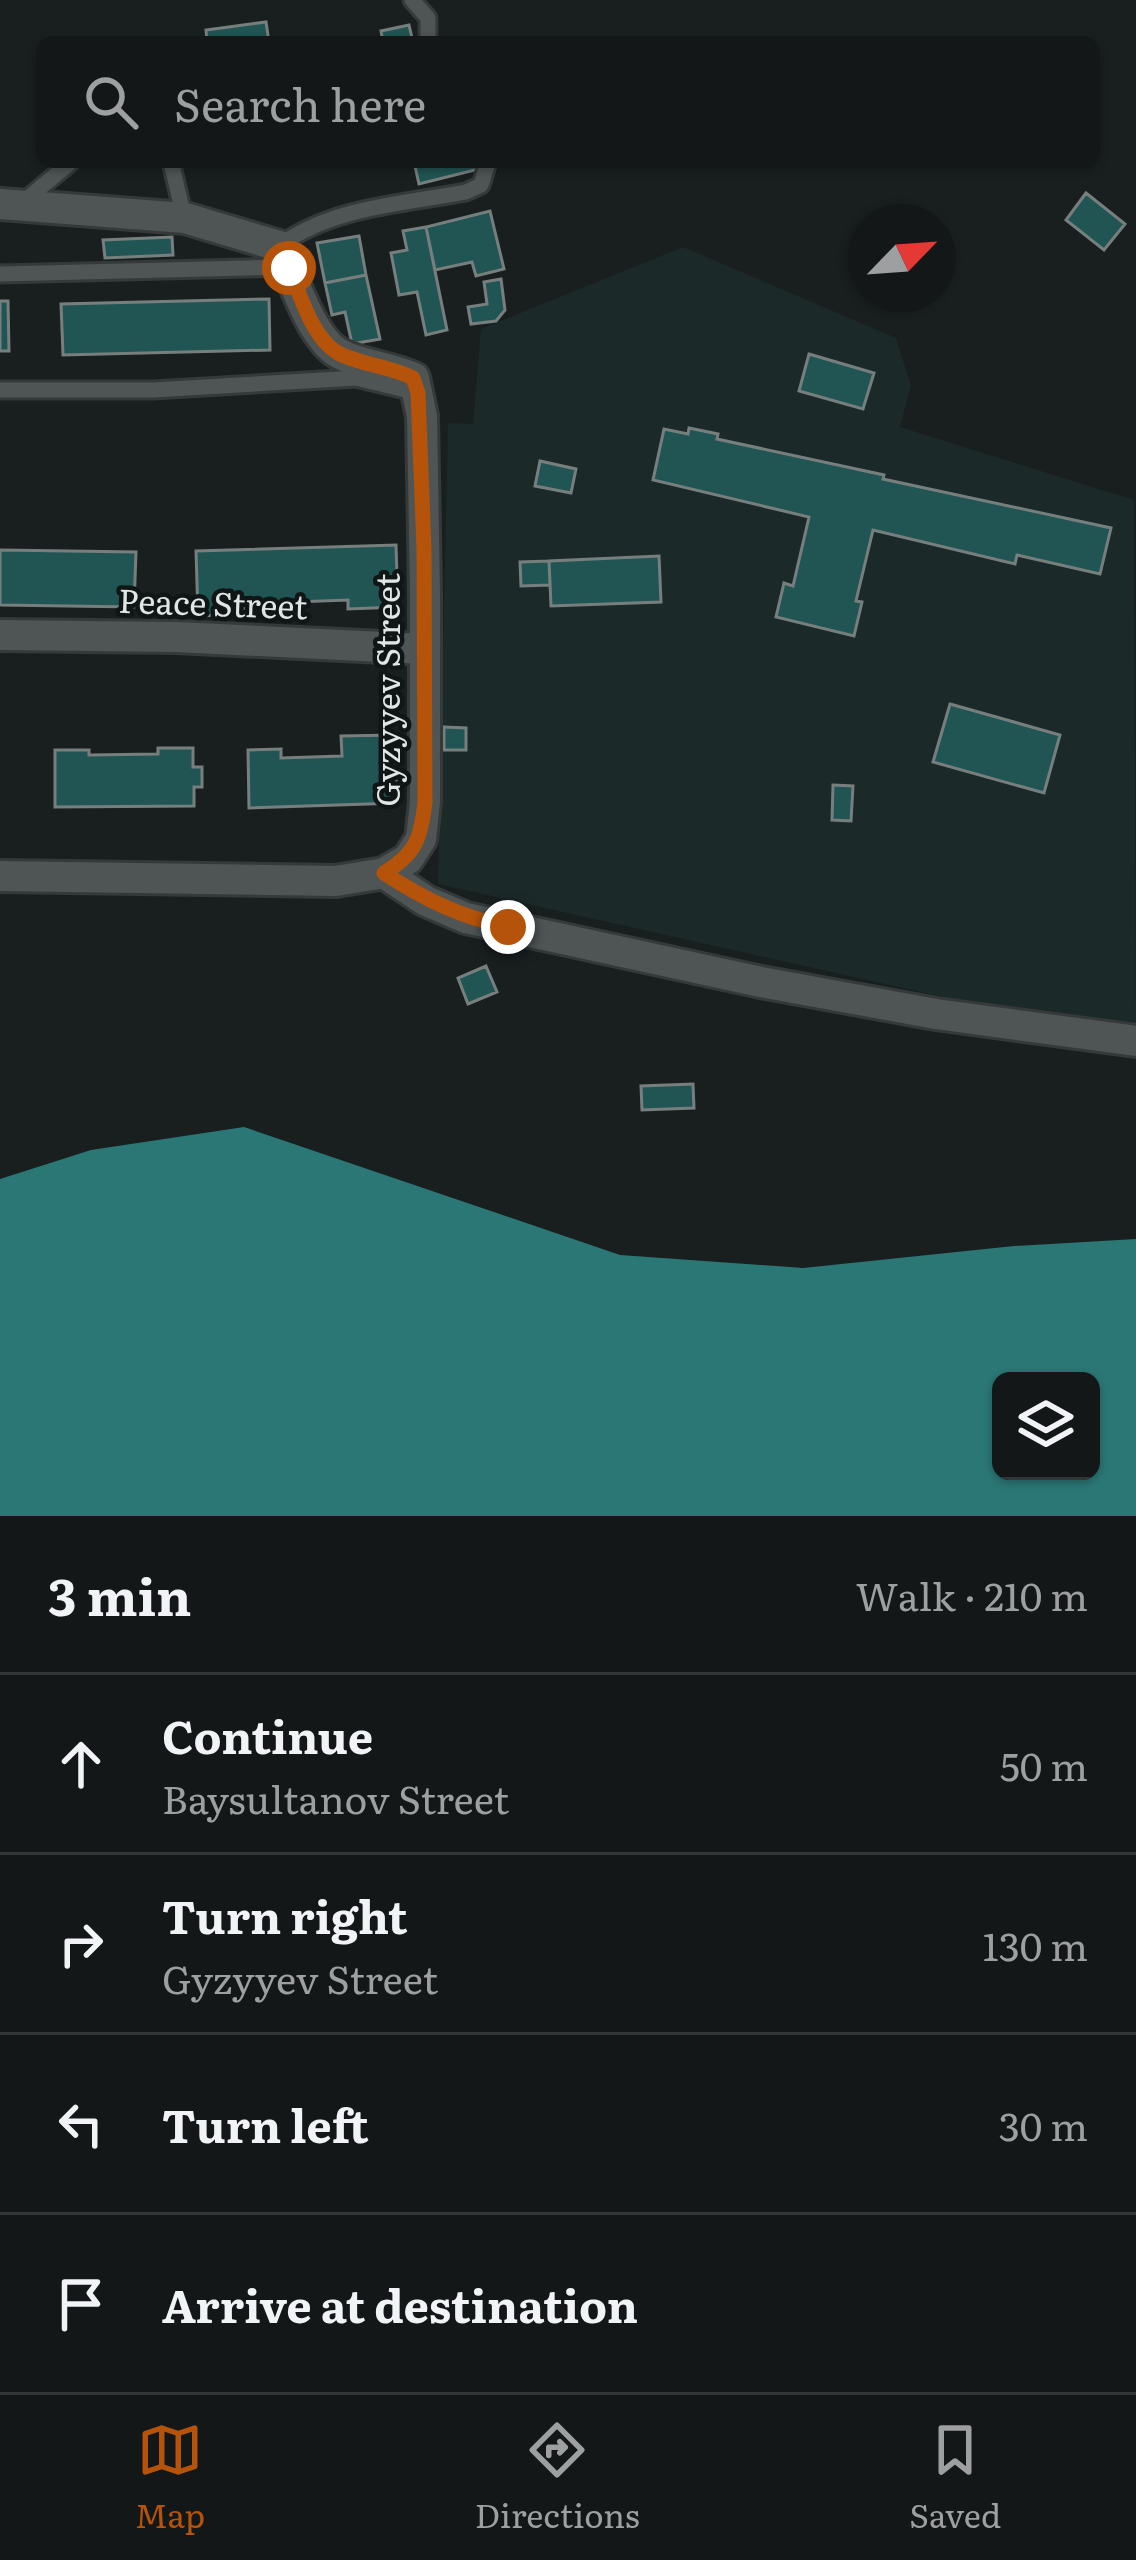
<!DOCTYPE html>
<meta charset="utf-8">
<style>
body{margin:0;font-family:Literata,serif;background:#1c2020;color:#f1f3f6}
.controls{position:absolute;right:36px;bottom:36px;display:grid;overflow:hidden;border-radius:18px;box-shadow:0 3px 9px #0004}
.controls button{width:108px;height:108px;display:grid;place-items:center;padding:0;border:0;border-bottom:3px solid #323636;background:#131717;color:#f1f3f6;font:60px sans-serif}
.compass{position:absolute;left:848px;top:204px;width:108px;height:108px;border-radius:50%;background:#131717;box-shadow:0 3px 9px #0004;rotate:65deg}
.stop{position:absolute;width:36px;height:36px;margin:-27px;border:9px solid #b45309;border-radius:50%;background:#fff}
.stop.end{background:#b45309;border-color:#fff;box-shadow:0 3px 12px #0008}
.list{margin:0;padding:0;list-style:none}
h2{display:flex;justify-content:space-between;align-items:center;height:156px;margin:0;padding:0 48px;font-size:51px}
h2 small{font-size:39px;font-weight:400;color:#9d9fa1}
.list li{display:grid;grid-template-columns:78px 1fr auto;gap:36px;align-items:center;box-sizing:border-box;height:180px;padding:0 48px;border-top:3px solid #323636}
.list b{display:block;font-size:45px;white-space:nowrap}
.list p{margin:0;font-size:39px;white-space:nowrap;color:#9d9fa1}
.list em{font-size:39px;font-style:normal;color:#9d9fa1}
.icon{flex:none;width:66px;height:66px;fill:none;stroke:currentColor;stroke-width:2;stroke-linecap:round;stroke-linejoin:round}
.map{position:relative;flex:none;width:1136px;height:1516px;overflow:hidden}
.search{position:absolute;background:#131717;box-shadow:0 3px 9px #0004;left:36px;right:36px;top:36px;height:132px;display:flex;align-items:center;gap:30px;box-sizing:border-box;padding:0 42px;border-radius:18px;color:#9d9fa1;font-size:45px}
.sheet{height:876px;background:#131717}
nav{display:flex;justify-content:space-around;align-items:center;box-sizing:border-box;height:168px;border-top:3px solid #323636;background:#131717;font-size:33px;color:#9d9fa1}
nav a{display:grid;justify-items:center;gap:6px}
nav .on{color:#b45309}
.map>svg:first-child{display:block}
.built{fill:#1b2928}
.water{fill:#2b7775;fill-rule:evenodd}
.building{fill:#205553;stroke:#777f7e;stroke-width:3}
.lines{fill:none;stroke-linecap:round;stroke-linejoin:round}
.service-casing{stroke:#353939;stroke-width:21}
.minor-casing{stroke:#353939;stroke-width:36}
.service{stroke:#4e5554;stroke-width:15}
.minor{stroke:#4e5554;stroke-width:30}
.route{stroke:#b45309;stroke-width:15}
.labels{text-anchor:middle;stroke-width:9;stroke-linejoin:round;paint-order:stroke}
.street-label{font-size:33px;fill:#e0e5e5;stroke:#101616}
</style>
<div class="map">
<svg width="1136" height="1516" viewBox="0 0 1136 1516">
<rect width="100%" height="100%" fill="#191f1f"/>
<path class="built" d="M683 247 896 338 911 386 900 427 1134 500 1136 1024 1015 1013 438 884 448 423 473 424 481 329Z"/>
<path class="water" d="M244 1127 620 1255 803 1268 1014 1246 1136 1239V1516H0V1179L91 1150ZM1001 1381H1091V1471H1001Z"/>
<path class="building" d="M266 22 269 42H207L206 30Z
M409 25 413 42H383L381 31Z
M414 162H477L479 169 419 184Z
M1086 193 1125 224 1104 250 1066 220Z
M490 211 504 269 476 276 472 262 435 270 426 227Z
M426 227 447 330 426 335 417 292 399 295 391 253 407 250 403 231Z
M359 236 366 275 325 283 317 243Z
M172 237 173 255 105 258 103 240Z
M366 275 380 339 352 344 345 312 332 315 325 283Z
M501 279 505 310 496 321 471 324 468 307 487 304 484 282Z
M269 299 270 350 63 355 61 304Z
M0 301H8L9 351H0Z
M809 354 874 373 863 409 799 391Z
M689 428 718 434 717 439 884 475 883 479 1111 528 1100 574 1017 555 1015 564 873 530 856 601 862 602 854 636 776 617 784 583 793 586 809 517 653 480 664 429 688 434Z
M540 461 576 469 571 493 535 486Z
M396 545 398 607 348 609V600L243 604 244 614 198 616 196 551Z
M0 550 136 552 134 607 0 605Z
M659 556 661 602 551 606 549 561Z
M549 561 550 585 521 586 520 562Z
M950 704 1060 735 1044 793 933 762Z
M444 727 466 728V750H444Z
M395 735 397 803 249 808 248 750 281 749V758L342 756 341 736Z
M158 748H193V767H202V787H194V806L55 807V750H89V755L158 754Z
M833 785 853 786 851 821 832 820Z
M486 966 497 992 468 1004 458 978Z
M693 1084 694 1108 642 1110 641 1086Z"/>
<g class="lines">
<g class="service-casing">
<path id="service" d="M412 0 428 18V42
M171 162 184 217
M22 203 71 162
M279 246C332 207 402 204 466 192L481 185 488 162
M0 274 289 267
M0 390H153L356 378 418 393"/>
</g>
<g class="minor-casing">
<path id="minor" d="M0 204 185 218 279 246C292 275 311 339 340 354 363 366 390 367 414 378L422 416 425 593V802L421 839 408 859 384 873 336 881 0 876
M0 635 176 637 424 649
M384 873 426 901 466 918 761 982 936 1014 1136 1041"/>
</g>
<use href="#service" class="service"/>
<use href="#minor" class="minor"/>
</g>
<g class="lines">
<path class="route" d="M289 268C300 294 312 338 338 353 361 365 389 366 413 378L418 393 424 549 425 802C421 838 416 854 384 873 425 900 461 917 508 927"/>
</g>
<g class="labels">
<g class="street-label">
<text transform="translate(213 604) rotate(2)" y="12">Peace Street</text>
<text transform="translate(388 690) rotate(-90)" y="12">Gyzyyev Street</text>
</g>
</g>
</svg>
<div class="controls">
<button><svg class="icon" aria-label="layers" viewBox="0 0 24 24"><path d="M12 4l9 5-9 5-9-5zM3 14l9 5 9-5"/></svg></button>
</div>
<svg class="compass" viewBox="-18 -18 36 36"><path d="M0-13l5 13h-10z" fill="#e53935"/><path d="M0 13l5-13h-10z" fill="#9d9fa1"/></svg>
<div class="stop" style="left:289px;top:268px"></div>
<div class="stop end" style="left:508px;top:927px"></div>
<div class="search"><svg class="icon" aria-label="search" viewBox="0 0 24 24"><circle cx="10" cy="10" r="6"/><path d="M15 15l6 6"/></svg>Search here</div>
</div>
<section class="sheet">
<h2>3 min<small>Walk · 210 m</small></h2>
<ul class="list">
<li><svg class="icon" aria-label="ahead" viewBox="0 0 24 24"><path d="M12 20V5M6 11l6-6 6 6"/></svg><div><b>Continue</b><p>Baysultanov Street</p></div><em>50 m</em></li>
<li><svg class="icon" aria-label="right" viewBox="0 0 24 24"><path d="M7 20v-9h11M14 6l5 5-5 5"/></svg><div><b>Turn right</b><p>Gyzyyev Street</p></div><em>130 m</em></li>
<li><svg class="icon" aria-label="left" viewBox="0 0 24 24"><path d="M17 20v-9H6M10 6l-5 5 5 5"/></svg><div><b>Turn left</b></div><em>30 m</em></li>
<li><svg class="icon" aria-label="arrive" viewBox="0 0 24 24"><path d="M6 21V4h12l-3 4 3 4H6"/></svg><div><b>Arrive at destination</b></div></li>
</ul>
</section>
<nav>
<a class="on"><svg class="icon" aria-label="map" viewBox="0 0 24 24"><path d="M3 6l6-2 6 2 6-2v14l-6 2-6-2-6 2zM9 4v14M15 6v14"/></svg>Map</a>
<a><svg class="icon" aria-label="directions" viewBox="0 0 24 24"><path d="M12 3l9 9-9 9-9-9zM9 14v-3h6M13 9l2 2-2 2"/></svg>Directions</a>
<a><svg class="icon" aria-label="saved" viewBox="0 0 24 24"><path d="M7 4h10v16l-5-4-5 4z"/></svg>Saved</a>
</nav>
